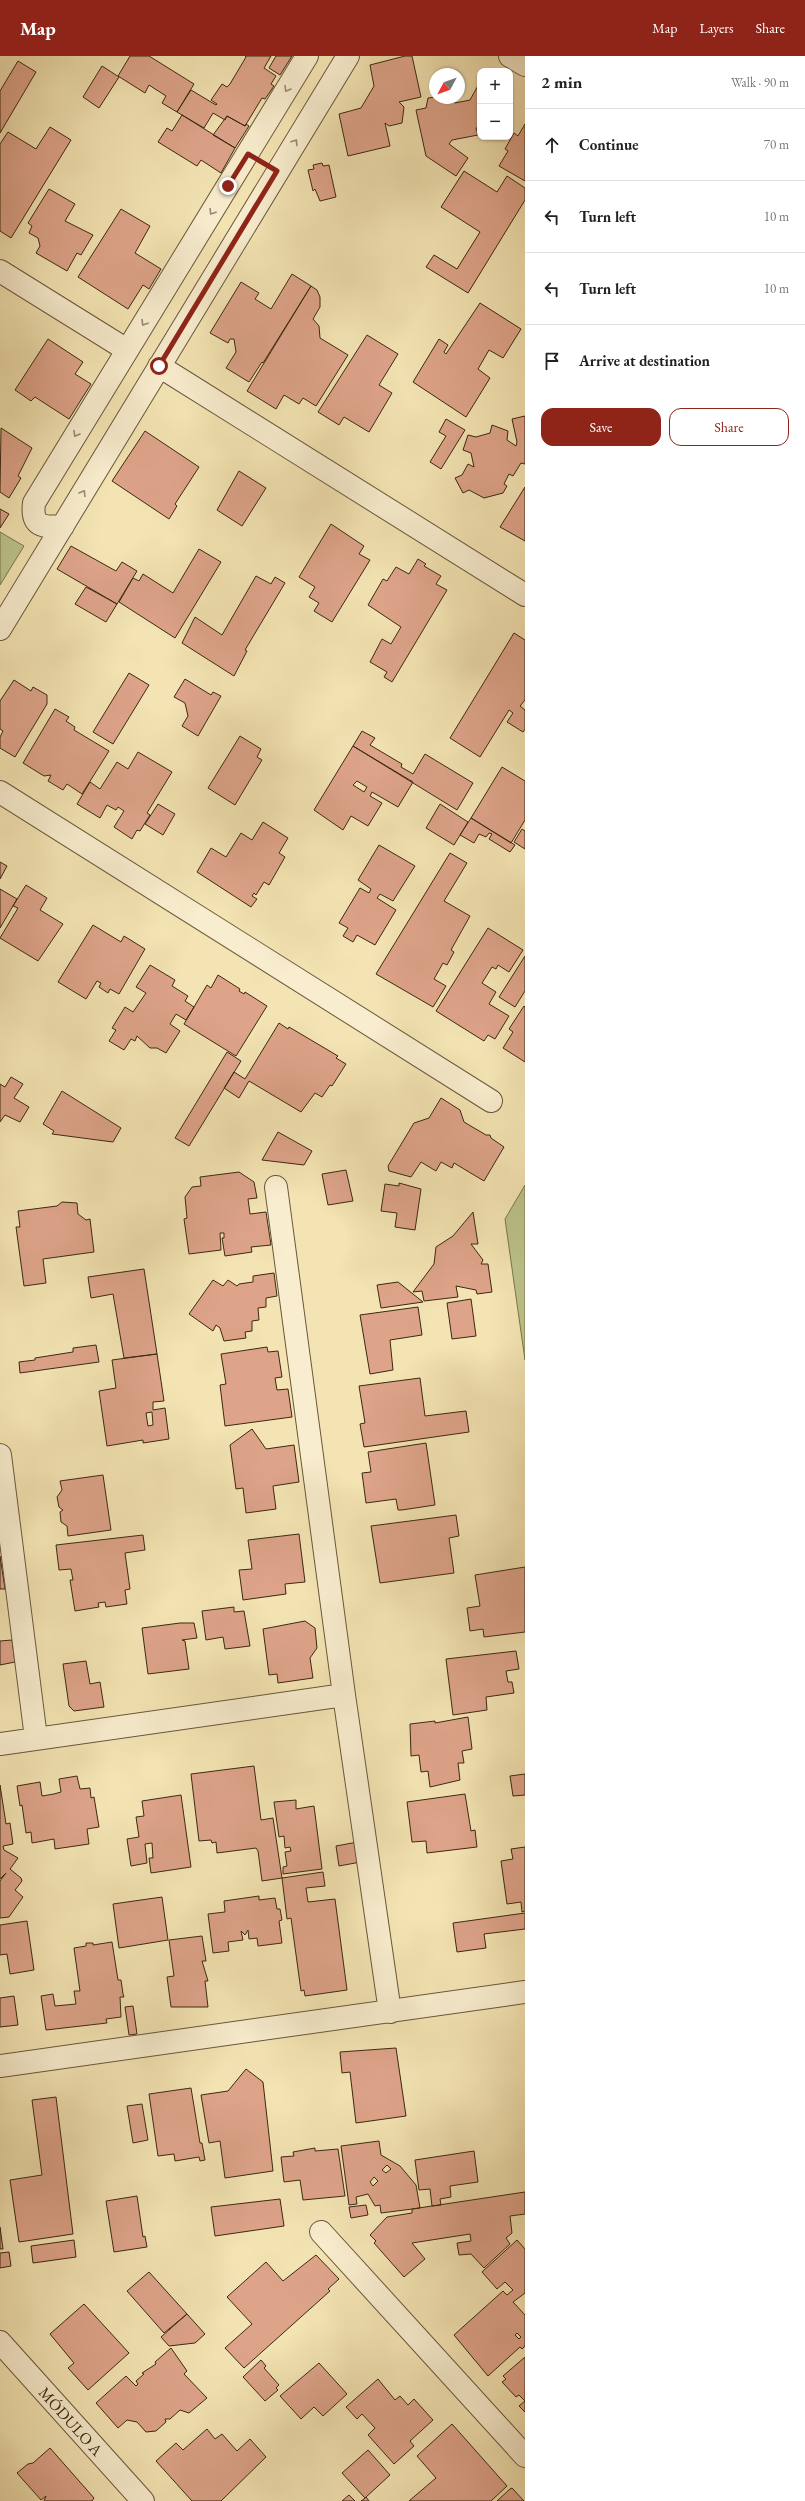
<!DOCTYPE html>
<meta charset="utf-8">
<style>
body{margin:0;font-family:"EB Garamond",serif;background:#f6f6f6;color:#222}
.controls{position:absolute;right:12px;top:12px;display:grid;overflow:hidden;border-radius:8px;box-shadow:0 1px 3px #0004}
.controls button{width:36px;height:36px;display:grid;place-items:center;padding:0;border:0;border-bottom:1px solid #e0e0e0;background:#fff;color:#222;font:20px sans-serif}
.compass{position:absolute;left:429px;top:12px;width:36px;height:36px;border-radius:50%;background:#fff;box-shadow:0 1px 3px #0004;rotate:229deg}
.stop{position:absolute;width:12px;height:12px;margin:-9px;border:3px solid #8f2418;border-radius:50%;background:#fff}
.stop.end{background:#8f2418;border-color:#fff;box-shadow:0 1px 4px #0008}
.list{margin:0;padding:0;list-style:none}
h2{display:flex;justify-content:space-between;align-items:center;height:52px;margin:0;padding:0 16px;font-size:17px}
h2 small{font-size:13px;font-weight:400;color:#767676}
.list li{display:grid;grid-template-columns:26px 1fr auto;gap:12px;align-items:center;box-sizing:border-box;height:72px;padding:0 16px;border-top:1px solid #e0e0e0}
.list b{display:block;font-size:15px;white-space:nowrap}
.list em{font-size:13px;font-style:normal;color:#767676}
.actions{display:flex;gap:8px;padding:12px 16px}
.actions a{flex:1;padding:9px 0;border:1px solid #8f2418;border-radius:12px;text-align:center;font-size:14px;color:#8f2418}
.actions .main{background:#8f2418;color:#fff}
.icon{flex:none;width:22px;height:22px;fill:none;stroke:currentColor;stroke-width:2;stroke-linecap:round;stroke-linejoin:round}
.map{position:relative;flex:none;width:525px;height:2445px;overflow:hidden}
header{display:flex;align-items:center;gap:24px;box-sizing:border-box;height:56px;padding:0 20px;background:#8f2418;color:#fff}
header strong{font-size:19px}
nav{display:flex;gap:22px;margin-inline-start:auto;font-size:14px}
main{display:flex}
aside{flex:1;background:#fff}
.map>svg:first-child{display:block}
.green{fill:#bcc48c;stroke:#7c764e}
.building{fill:#dea48a;stroke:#3b2811;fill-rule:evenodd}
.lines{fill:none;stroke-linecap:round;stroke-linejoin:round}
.street-casing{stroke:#69573a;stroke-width:24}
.street{stroke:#f8edce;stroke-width:22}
.oneway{stroke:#9a8a70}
.route{stroke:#8f2418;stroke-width:5}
.labels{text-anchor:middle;stroke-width:3;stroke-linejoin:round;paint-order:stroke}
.street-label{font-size:16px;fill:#3b2811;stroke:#f8edce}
</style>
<header>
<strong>Map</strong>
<nav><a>Map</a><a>Layers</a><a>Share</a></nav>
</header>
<main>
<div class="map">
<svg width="525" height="2445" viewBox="0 0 525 2445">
<rect width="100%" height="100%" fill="#f4e4b3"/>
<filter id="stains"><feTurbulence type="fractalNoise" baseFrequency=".005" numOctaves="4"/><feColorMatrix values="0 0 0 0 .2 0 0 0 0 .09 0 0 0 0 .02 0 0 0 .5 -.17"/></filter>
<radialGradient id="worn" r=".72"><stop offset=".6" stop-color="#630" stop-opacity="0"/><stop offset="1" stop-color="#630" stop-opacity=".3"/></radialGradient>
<path class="green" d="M0 476 24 490 0 529Z
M525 1129V1304L505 1163Z"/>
<path class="building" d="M130 0H149L194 28 177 56 162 47 166 40 149 29 145 37 118 20Z
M245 0H271L264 12 276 20 271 28 274 30 265 43 262 42 245 70 227 60 225 64 213 57 204 72 177 56 191 34 216 49 217 48 211 44 222 28 227 31 230 28 246 1Z
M276 0H292L280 19 269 12Z
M405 0H412L421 41 399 46 404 51 402 67 389 70 385 67 390 90 348 100 339 58 361 52 374 30 370 9Z
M18 5 36 16 0 77V35Z
M102 10 119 21 99 52 83 41Z
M480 26V70L476 72 478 79 452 84 449 88 468 102 456 120 426 100 416 54 426 52 428 42 435 41 452 42 455 47 470 44Z
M182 59 235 92 221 117 201 104 197 110 158 86 167 72 172 75Z
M227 60 245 70 246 68 249 70 235 92 213 79Z
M525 68V125L499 110 508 95 505 93 514 77 518 80Z
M50 71 71 84 11 182 0 175V88L8 76 36 93Z
M322 107 323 110 329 109 336 141 320 145 315 133 313 135 308 114 314 113 313 109Z
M464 115 497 136 507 120 525 132V144L468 237 426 211 434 199 457 213 480 176 441 151Z
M49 133 75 148 65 165 93 179 81 199 77 197 67 215 36 197 40 190 38 182 29 177 32 170 28 167Z
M121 153 150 170 135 197 161 213 149 233 143 229 128 253 78 221Z
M292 218 311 230 263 307 262 306 249 326 226 312 236 296 234 283H230L228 287 210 277 241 226 259 237 255 243 271 253Z
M311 230 317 234 320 241V251L313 263 319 270 320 282 348 299 316 350 303 342 299 348 284 339 276 353 247 335Z
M480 247 521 273 503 302 489 294 478 313 490 322 466 361 413 326 439 283 448 289 444 296 446 298Z
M367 279 398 298 379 329 392 337 369 376 344 361 339 369 318 356Z
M48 283 83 306 75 318 91 328 69 363 35 341 31 345 15 334Z
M525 360V408L521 407 513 420 509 418 504 428 507 430 503 437 484 442 469 434 463 437 455 422 462 419 468 408 474 411 471 397 463 394 468 379 476 381 490 377 492 369 508 375 507 384 516 390 517 386 512 363Z
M446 363 465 374 441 413 430 406 446 380 439 376Z
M1 372 32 392 18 420 21 422 9 442 0 436Z
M145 375 199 411 175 448 177 450 169 463 112 425Z
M239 415 266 432 242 470 217 454Z
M525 431V485L500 471Z
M0 453 9 458 0 472Z
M331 468 364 490 359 498 370 504 332 566 314 555 319 547 309 541 315 531 299 521Z
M71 490 116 515 122 506 137 515 117 548 57 513Z
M199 493 221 506 175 582 119 546 133 522 139 525 143 518 173 537Z
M418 503 426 508 424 510 441 520 436 528 447 534 392 626 384 621 387 616 370 606 382 583 391 588 401 571 368 549 383 523 387 525 396 511 409 518Z
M256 520 271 528 275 521 285 527 245 594 247 595 234 620 182 587 195 561 222 579Z
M86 531 117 548 106 566 75 548Z
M514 577 525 584V644L520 650 525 654V673L523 676 507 666 513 657 509 654 480 701 450 682Z
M129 617 149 629 113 688 93 676Z
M185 623 211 639 213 636 221 640 198 680 182 670 188 660 185 647 174 641Z
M14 624 31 635 33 631 47 639V648L15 701 0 692V681L3 675 0 673V645Z
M55 653 69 661 66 665 75 671 74 674 109 695 82 738 67 728 63 734 48 725 51 719 44 720 23 707Z
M362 675 375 682 370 689 402 708 401 711 413 718 425 698 473 727 457 754 353 690Z
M240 680 261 693 257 701 262 704 235 749 208 732Z
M353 690 413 726 398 751 372 736 370 740 382 747 368 770 351 760 343 774 314 754ZM357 725 367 731 364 736 353 729Z
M138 696 172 716 147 757 150 759 140 775 137 774 132 783 114 771 124 755 118 751 116 754 107 749 100 762 77 748 90 726 100 733 117 706 128 713Z
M502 711 525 725V764L511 787 471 762Z
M158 748 175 758 163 779 145 768Z
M440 748 468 766 454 789 426 772Z
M471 762 515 789 510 796 489 783 492 778 489 777 486 781 479 778 474 787 460 779Z
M263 766 288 782 279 797 285 801 269 829 264 826 256 839 254 837 252 840 257 843 251 851 197 816 211 792 226 801 241 777 252 784Z
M522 773 525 775V793L514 786Z
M379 789 415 810 393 845 380 838 377 842 396 854 375 889 357 879 353 886 343 880 348 872 339 867 360 832 369 837 371 833 358 824Z
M450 797 467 807 444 845 470 860 451 894 454 896 447 909 443 907 434 923 446 930 433 951 376 918Z
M0 806 7 810 0 823Z
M26 829 47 842 40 854 63 868 38 905 0 882 18 852 13 850Z
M0 833 17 843 0 872Z
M93 869 121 886 124 880 145 893 119 938 110 933 108 937 99 931 101 927 97 925 86 943 58 926Z
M488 872 523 894 509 916 498 909 496 913 492 911 482 927 496 936 489 948 509 960 495 983 488 979 484 985 436 955Z
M525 900V935L515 951 499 941Z
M150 909 175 924 172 930 188 940 185 945 194 951 186 964 176 958 170 968 180 975 166 997 157 992H150L137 980 135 985 131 983 124 994 109 985 116 974 112 972 125 951 133 956 146 937 136 931Z
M218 919 240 933 239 935 244 938 245 936 267 950 236 1000 184 968 207 929 211 932Z
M524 950 525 951V1006L503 992 513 976 509 973Z
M279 967 288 973 289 971 338 1000 336 1002 346 1008 332 1030 330 1029 322 1041 315 1037 301 1056 249 1025 239 1042 224 1032 234 1016 245 1023Z
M227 996 241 1005 189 1090 175 1082Z
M11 1021 23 1028 14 1042 29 1051 20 1066 5 1059 0 1066V1028L5 1031Z
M62 1035 121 1072 113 1086 52 1078 54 1075 43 1068Z
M441 1042 460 1054 464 1066 486 1079H490L491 1082 504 1091 484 1125 454 1107 452 1112 441 1106 436 1115 421 1106 411 1121 389 1115 388 1110 414 1067 429 1062Z
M278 1076 312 1095 304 1109 262 1104Z
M346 1114 353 1145 328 1149 322 1118Z
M239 1116 254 1126 257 1142 248 1143 250 1158 266 1156 271 1189 251 1191 252 1196 225 1200 222 1182H224V1177H220L221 1194 189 1198 184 1163 187 1162 185 1141 192 1131 201 1130 200 1121Z
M399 1127 421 1133 415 1174 395 1171 397 1157 381 1155 385 1128 399 1130Z
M62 1146 77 1147 78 1158 86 1164 90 1163 94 1196 43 1203 46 1227 24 1230 16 1171H20L18 1155 57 1150Z
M473 1156 478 1188H471L483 1204 481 1208H488L492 1236 477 1238 476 1234 456 1230 458 1241 424 1245 422 1235 413 1236 434 1208 436 1191 453 1180Z
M144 1213 157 1298 124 1302 113 1238 91 1242 88 1221Z
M274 1217 277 1240 266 1242V1251L258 1252 259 1264 252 1265V1275L245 1276 246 1282 224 1285 220 1272 216 1269 213 1275 189 1258 213 1224 223 1230 228 1224 237 1230 239 1228 253 1226V1220Z
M398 1226 423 1246 381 1252 377 1229Z
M471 1243 476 1280 452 1283 447 1247Z
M418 1251 422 1279 390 1284 393 1314 370 1318 360 1259Z
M96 1289 99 1306 20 1317 19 1306 35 1304V1302L73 1296V1292Z
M267 1291 268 1296 278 1295 282 1321 275 1322 277 1334 288 1333 292 1361 225 1370 220 1329 226 1328 221 1298Z
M157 1298 164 1345 153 1346V1354L165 1352 169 1383 143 1387V1384L107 1390 99 1335 116 1332 112 1304ZM152 1356 153 1369 148 1370 146 1357Z
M420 1322 425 1360 466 1355 469 1376 364 1391 360 1368 365 1367 359 1330Z
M252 1373 266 1393 294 1389 299 1426 273 1430 276 1453 246 1457 243 1432 236 1433 230 1389Z
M426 1387 435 1449 402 1454H398L396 1443 366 1447 362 1417 371 1416 368 1396Z
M103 1419 111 1474 68 1480 67 1470 61 1466 60 1456 63 1454 59 1451 57 1441 62 1434 60 1425Z
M456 1459 459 1480 449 1482 454 1517 380 1527 371 1470Z
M299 1478 305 1526 285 1528 286 1538 243 1544 239 1514 252 1513 248 1484Z
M143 1479 145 1494 125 1497 130 1533 125 1534 127 1548 106 1551 105 1546 98 1547 99 1551 75 1555 70 1524H73L71 1513 59 1514 56 1489Z
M0 1500 5 1533H0Z
M525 1511V1576L484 1581 483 1573 470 1575 467 1552 480 1550 475 1519Z
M234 1551V1556L244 1555 250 1590 225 1593 223 1581 206 1584 202 1555Z
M305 1565 315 1572 317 1592 310 1602 313 1622 278 1627 277 1618 269 1619 263 1573Z
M180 1567H194L197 1582 182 1584 185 1585 189 1613 148 1618 142 1572Z
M12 1584 15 1606 0 1609V1585Z
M516 1595 519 1613 506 1615 508 1626H512L514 1637 486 1641 487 1654 453 1659 446 1603Z
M86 1605 90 1628 100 1626 104 1651 74 1655 69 1650 63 1608Z
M468 1661 472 1693 462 1695 464 1707H458L460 1724 430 1731 428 1715 421 1716 419 1699 411 1700 410 1668 435 1665V1667Z
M254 1710 261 1764 273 1762 282 1822 262 1825 258 1795 256 1792 217 1797 216 1786 212 1787 211 1784 199 1785 191 1718Z
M525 1718V1739L513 1740 510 1720Z
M77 1720 80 1733 90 1732 91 1742 94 1741 99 1771 87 1773 89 1788 55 1793 54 1783 32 1787 31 1776 26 1777 22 1749 20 1750 17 1730 40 1726 42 1740 54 1738 61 1736 59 1723Z
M0 1729 6 1768 10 1767 13 1788 3 1790 4 1794 18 1802 10 1813 21 1822 22 1825 15 1834 23 1841 9 1861 0 1862V1825L6 1817 0 1823Z
M465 1738 471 1775 475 1774 477 1791 427 1797 426 1785 412 1786 407 1746Z
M181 1739 191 1811 151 1817 149 1802H153L152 1787 145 1788 147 1807 131 1810 127 1783 139 1781 136 1761 144 1760 142 1745Z
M296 1744V1753L314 1750 322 1813 283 1818V1811L287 1810 285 1796 291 1795 290 1791 285 1792 284 1780 279 1781 274 1746Z
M363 1785 366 1805 339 1810 336 1790Z
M525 1791V1855L522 1856 521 1846 507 1848 501 1805 513 1803 511 1793Z
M323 1816 325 1830 306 1832 308 1846 335 1843 347 1934 305 1940 304 1934 301 1935 291 1862 287 1863 282 1822Z
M259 1840V1844L275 1842 277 1853H280L282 1864 279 1865 282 1887 258 1890 257 1882 249 1883 248 1874 245 1879 241 1875 243 1884 228 1886 229 1895 213 1897 208 1858 225 1856 224 1845Z
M162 1841 168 1884 119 1892 113 1848Z
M525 1857V1873L484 1878 486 1892 457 1896 453 1867Z
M27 1865 34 1914 10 1918 7 1898 0 1899V1869Z
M202 1880 206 1905H202L208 1925H205L208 1951H171L167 1921 174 1920 169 1884Z
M112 1886 118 1924H121L123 1938 124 1941H120L121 1961 106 1963 107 1967 46 1974 41 1940 53 1938 55 1950 76 1948 74 1935H80L74 1892 86 1890V1887H93V1889Z
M14 1940 18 1969 0 1971V1942Z
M133 1950 137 1978 129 1979 125 1951Z
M396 1992 406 2060 356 2067 350 2016 342 2017 340 1996Z
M246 2013 263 2026 273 2115 225 2122 220 2085 209 2087 201 2039 228 2035Z
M191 2032 200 2087H202L205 2104 200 2105 199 2101 175 2105 174 2098 158 2100 149 2038Z
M56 2041 73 2178 19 2186 10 2124 42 2119 32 2044Z
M142 2048 148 2084 133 2087 127 2050Z
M379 2085 381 2099 400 2110 416 2129 420 2152 381 2157 380 2149 375 2150 368 2138 356 2141 357 2148 349 2149 341 2090ZM387 2109 391 2113 386 2117 382 2114ZM374 2121 378 2125 373 2130 370 2126Z
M315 2092V2095L338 2093 345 2140 303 2144 300 2124 284 2126 281 2101 294 2100 293 2096Z
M474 2095 478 2126 450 2130 451 2141 440 2143 441 2149 432 2150 430 2133 419 2134 415 2104Z
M525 2136V2158L510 2160 512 2177 506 2182 510 2188 484 2212 471 2198 459 2199 457 2187 471 2185 470 2178 412 2187 425 2203 404 2221 374 2187 376 2185 370 2179 387 2161 412 2157V2153Z
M137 2140 143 2181 145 2180 147 2191 114 2196 106 2145Z
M280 2143 284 2170 215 2180 211 2151Z
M366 2149 368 2159 351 2162 349 2151Z
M0 2171 3 2193H0Z
M74 2184 76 2201 33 2207 31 2190Z
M517 2184 525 2193V2237L513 2246 525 2259V2290L522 2293 520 2291 488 2320 454 2279 503 2235 507 2239 513 2234 505 2226 497 2233 482 2216ZM517 2277 521 2281 519 2283 515 2279Z
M9 2196 11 2210 0 2212V2197Z
M316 2199 339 2223 328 2233 330 2235 244 2312 225 2292 252 2268 227 2241 266 2206 283 2225Z
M149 2216 187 2258 164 2277 127 2235Z
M84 2248 129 2297 88 2334 68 2312 74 2307 50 2278Z
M187 2258 205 2278 195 2287 169 2290 161 2281Z
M171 2292 187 2315 184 2318 207 2342 189 2357 180 2354 170 2363H165L166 2366 156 2375 146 2376 137 2366 127 2364 118 2372 96 2347 126 2320 136 2330 138 2328 136 2325 144 2318 142 2317 156 2308 155 2306Z
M525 2301V2356L519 2350 525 2345 519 2339 516 2341 502 2326 506 2323 503 2320Z
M261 2304 266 2310 264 2312 279 2329 276 2332 278 2334 265 2345 243 2321Z
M319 2307 347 2338 323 2360 314 2351 301 2363 280 2340Z
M378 2323 395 2344 400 2340 408 2349 414 2343 433 2364 410 2385 414 2390 394 2408 368 2379 375 2372 362 2358 357 2363 346 2351Z
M452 2368 507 2430 491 2445H409L436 2422 417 2400Z
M207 2373 215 2383 222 2378 237 2395 250 2383 266 2401 221 2445H192L156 2405 176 2387 183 2394Z
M50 2392 94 2442 92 2445H44L46 2440 41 2444 17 2417 28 2408 33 2407Z
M368 2394 390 2419 365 2442 342 2417Z
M512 2432 524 2445H497L510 2433Z
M349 2439 355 2445H342Z
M366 2441 369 2445H361L364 2443Z"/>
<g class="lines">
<g class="street-casing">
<path id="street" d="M510 0 525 9
M0 215 127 294
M159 310 525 539
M63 470C42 472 31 470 34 447L307 0
M0 573 348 0
M0 736 491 1045
M276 1131 344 1639 390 1956
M0 1399 36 1682
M0 1688 344 1639
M0 2010 525 1936
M321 2176 525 2400
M0 2286 143 2445"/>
</g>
<use href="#street" class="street"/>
</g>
<defs><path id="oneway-chevron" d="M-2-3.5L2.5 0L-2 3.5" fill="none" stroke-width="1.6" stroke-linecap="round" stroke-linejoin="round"/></defs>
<g class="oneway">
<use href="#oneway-chevron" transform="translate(287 33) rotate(121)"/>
<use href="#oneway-chevron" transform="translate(295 86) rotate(-58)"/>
<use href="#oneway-chevron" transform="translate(212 156) rotate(122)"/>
<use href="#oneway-chevron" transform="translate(144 267) rotate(122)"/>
<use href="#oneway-chevron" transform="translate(76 378) rotate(121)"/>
<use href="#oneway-chevron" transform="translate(83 437) rotate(-59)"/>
</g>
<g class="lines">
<path class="route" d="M159 310 277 115 248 98 228 130"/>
</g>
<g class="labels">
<g class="street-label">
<text transform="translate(71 2365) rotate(48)" y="6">MÓDULO A</text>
</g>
</g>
<rect width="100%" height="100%" filter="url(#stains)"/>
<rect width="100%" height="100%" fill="url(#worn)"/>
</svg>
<div class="controls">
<button>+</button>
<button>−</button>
</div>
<svg class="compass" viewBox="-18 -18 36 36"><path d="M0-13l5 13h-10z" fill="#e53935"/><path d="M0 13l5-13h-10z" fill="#767676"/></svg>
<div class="stop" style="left:159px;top:310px"></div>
<div class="stop end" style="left:228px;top:130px"></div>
</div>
<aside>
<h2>2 min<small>Walk · 90 m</small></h2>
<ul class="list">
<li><svg class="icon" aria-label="ahead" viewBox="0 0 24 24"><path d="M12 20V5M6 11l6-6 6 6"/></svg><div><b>Continue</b></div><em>70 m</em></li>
<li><svg class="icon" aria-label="left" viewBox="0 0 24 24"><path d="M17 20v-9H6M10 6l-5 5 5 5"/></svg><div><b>Turn left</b></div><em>10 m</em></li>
<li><svg class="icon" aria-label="left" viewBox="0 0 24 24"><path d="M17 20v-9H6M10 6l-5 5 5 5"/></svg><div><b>Turn left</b></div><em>10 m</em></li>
<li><svg class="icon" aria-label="arrive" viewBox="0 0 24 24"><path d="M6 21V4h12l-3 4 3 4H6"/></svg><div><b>Arrive at destination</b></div></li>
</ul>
<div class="actions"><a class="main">Save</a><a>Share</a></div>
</aside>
</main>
